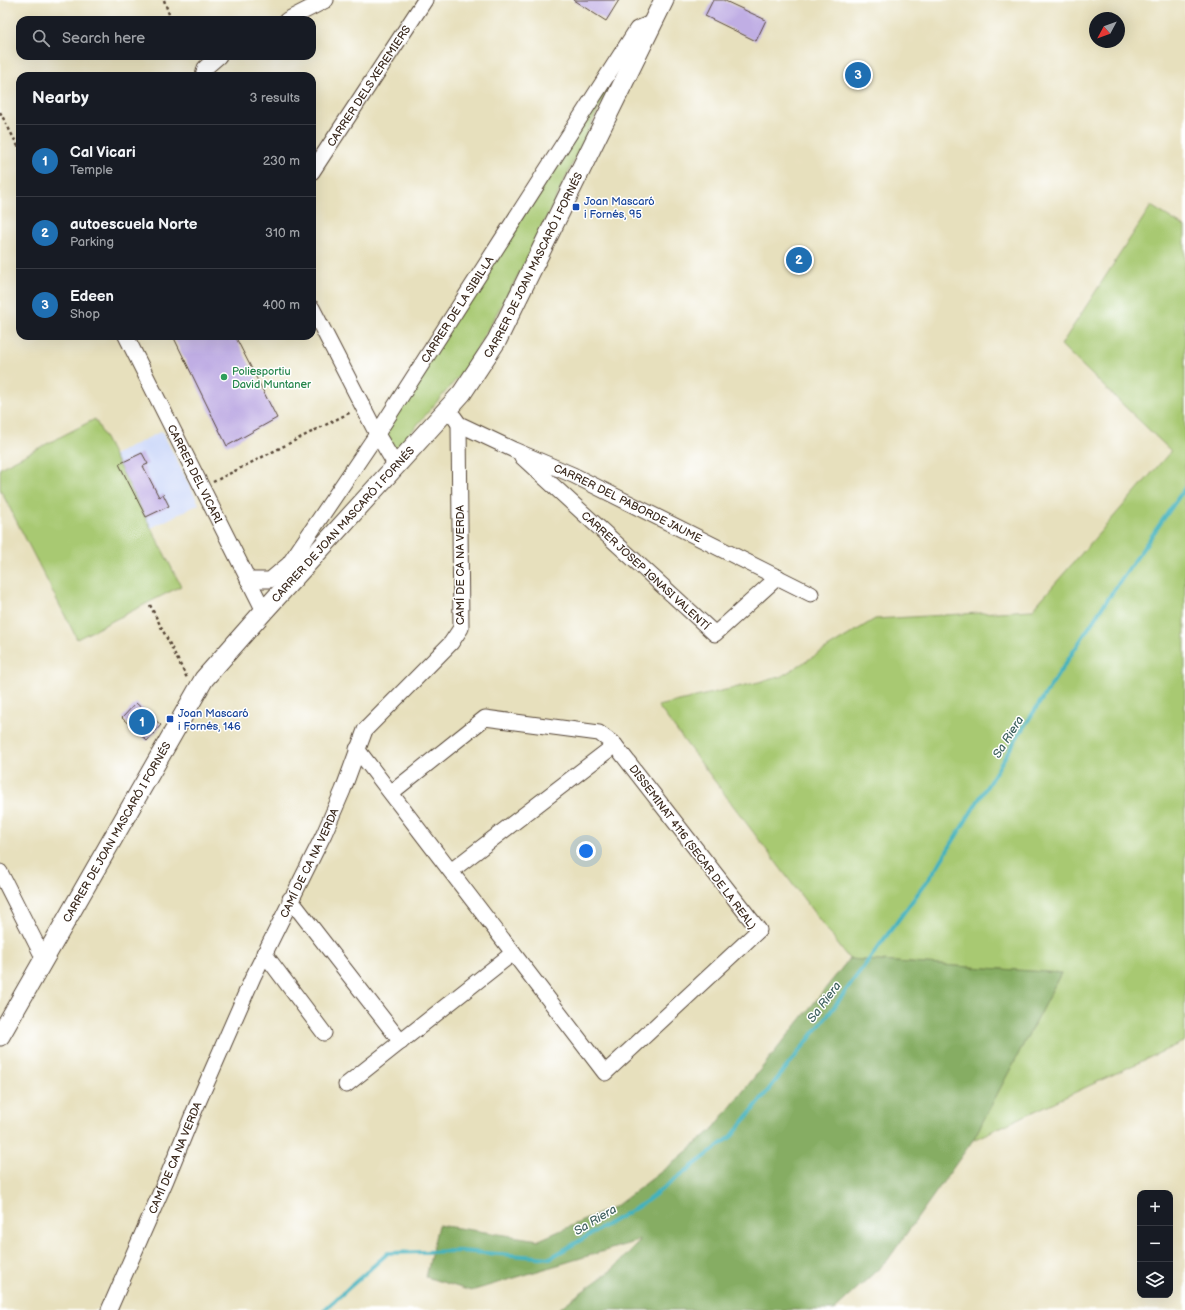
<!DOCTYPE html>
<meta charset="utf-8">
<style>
body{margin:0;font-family:"Balsamiq Sans",sans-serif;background:#242831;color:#f1f3f6}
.controls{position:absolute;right:12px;bottom:12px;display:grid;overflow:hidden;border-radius:8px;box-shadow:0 4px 16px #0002}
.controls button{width:36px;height:36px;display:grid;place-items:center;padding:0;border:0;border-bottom:1px solid #363941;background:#171b24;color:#f1f3f6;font:20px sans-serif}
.compass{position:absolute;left:1089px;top:12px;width:36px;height:36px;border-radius:50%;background:#171b24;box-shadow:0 4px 16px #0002;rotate:229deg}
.you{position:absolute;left:586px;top:851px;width:14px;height:14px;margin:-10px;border:3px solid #fff;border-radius:50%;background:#1a73e8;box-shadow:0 0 0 6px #1a73e833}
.badge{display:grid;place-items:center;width:26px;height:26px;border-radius:50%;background:#1f6fb2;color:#fff;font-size:13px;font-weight:700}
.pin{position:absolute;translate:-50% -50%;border:2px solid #fff;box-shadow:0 1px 4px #0006}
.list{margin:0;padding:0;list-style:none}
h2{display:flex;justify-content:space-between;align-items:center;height:52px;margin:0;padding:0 16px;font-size:17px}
h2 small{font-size:13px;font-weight:400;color:#9ea1a6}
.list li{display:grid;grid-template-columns:26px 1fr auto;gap:12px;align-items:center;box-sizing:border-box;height:72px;padding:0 16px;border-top:1px solid #363941}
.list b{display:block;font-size:15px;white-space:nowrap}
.list p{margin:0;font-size:13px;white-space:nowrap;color:#9ea1a6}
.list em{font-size:13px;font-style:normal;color:#9ea1a6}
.icon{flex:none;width:22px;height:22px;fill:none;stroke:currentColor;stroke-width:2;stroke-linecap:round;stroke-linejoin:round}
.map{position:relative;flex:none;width:1185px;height:1310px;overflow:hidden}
.search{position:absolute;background:#171b24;box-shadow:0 4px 16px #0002;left:16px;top:16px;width:300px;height:44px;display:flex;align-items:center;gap:10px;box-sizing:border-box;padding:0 14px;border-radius:12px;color:#9ea1a6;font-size:15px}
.panel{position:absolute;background:#171b24;box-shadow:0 4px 16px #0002;left:16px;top:72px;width:300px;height:268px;border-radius:12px}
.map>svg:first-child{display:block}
.built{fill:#cfdaf9}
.green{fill:#a8c972;stroke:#727a48}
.forest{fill:#86ad64;stroke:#606c41}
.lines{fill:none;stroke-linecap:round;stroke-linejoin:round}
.stream{stroke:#43b2be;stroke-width:4}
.building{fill:#c0aee4}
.minor-casing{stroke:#554536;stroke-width:17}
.tertiary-casing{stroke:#554536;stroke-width:21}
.path{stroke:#554536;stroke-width:2.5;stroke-dasharray:3 3;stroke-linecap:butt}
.minor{stroke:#fff;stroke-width:15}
.tertiary{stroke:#fff;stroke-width:19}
.transit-dot{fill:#1a4fb4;stroke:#fff;stroke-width:1.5}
.leisure-dot{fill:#2e9e5b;stroke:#fff;stroke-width:1.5}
.labels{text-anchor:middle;stroke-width:3;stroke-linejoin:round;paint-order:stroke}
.street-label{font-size:11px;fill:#3b2a1e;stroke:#fff}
.transit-label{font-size:11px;fill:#164399;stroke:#fff;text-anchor:start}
.leisure-label{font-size:11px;fill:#27864d;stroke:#fff;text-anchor:start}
.water-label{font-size:12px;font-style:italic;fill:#3e605e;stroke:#fff}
</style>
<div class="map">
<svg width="1185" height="1310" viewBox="0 0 1185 1310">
<rect width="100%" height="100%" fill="#fff"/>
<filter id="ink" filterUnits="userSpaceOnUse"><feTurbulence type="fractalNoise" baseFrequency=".025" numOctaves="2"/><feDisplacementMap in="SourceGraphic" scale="8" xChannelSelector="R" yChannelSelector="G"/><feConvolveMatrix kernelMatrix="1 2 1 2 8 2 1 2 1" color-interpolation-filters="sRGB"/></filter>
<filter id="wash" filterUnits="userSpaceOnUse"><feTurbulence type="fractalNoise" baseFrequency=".012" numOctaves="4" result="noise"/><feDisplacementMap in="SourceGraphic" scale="16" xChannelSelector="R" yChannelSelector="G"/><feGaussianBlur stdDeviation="0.9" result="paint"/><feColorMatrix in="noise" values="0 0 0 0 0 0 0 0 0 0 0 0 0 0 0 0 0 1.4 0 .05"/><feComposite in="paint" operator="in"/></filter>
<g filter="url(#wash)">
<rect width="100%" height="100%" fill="#e7e0bd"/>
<path class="built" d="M162 431 199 504 151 528 114 455Z"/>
<path class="green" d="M619 66 525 263 466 368 393 453 382 433Z
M1151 206 1185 227V1041L973 1140 1061 973 849 959 658 706 780 677 875 619 1032 610 1171 451 1061 345Z
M95 419 181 586 77 639 0 489V468Z"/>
<path class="forest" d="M849 959 1061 973 973 1140 887 1261 834 1310H557L613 1269 641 1240 471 1291 426 1277 438 1225 539 1240 616 1206 674 1162 712 1130Z"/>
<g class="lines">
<path class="stream" d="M324 1310 388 1253 459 1251 550 1258 644 1203 732 1136 828 1015 936 869 1018 736 1103 606 1185 488"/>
</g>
<g id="blocks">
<path class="building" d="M573 0H619L606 21Z
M713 0H723L766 20 756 41 705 16Z
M173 336H235L277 418 227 446Z
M142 453 148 464 143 466 159 497 163 494 169 506 146 517 119 464Z
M136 703 161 725 147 741 122 718Z"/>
</g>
</g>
<g filter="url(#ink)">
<use href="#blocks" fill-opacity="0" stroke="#554536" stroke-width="1"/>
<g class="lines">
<g class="minor-casing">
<g id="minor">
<path d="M287 20 326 0"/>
<path d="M203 76 205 68 219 56"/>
<path id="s1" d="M312 172 425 0"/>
<path d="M312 308 377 434 396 466"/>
<path id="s2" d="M126 336 264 611"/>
<path id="s3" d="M454 417 459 424 514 450 573 475 811 594"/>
<path id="s4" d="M522 457 715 634 778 577"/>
<path id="s5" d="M248 580H270L289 564 377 434 637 29 653 22"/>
<path d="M357 749 605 1073 759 930 615 745 599 733 485 718 391 793"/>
<path d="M451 871 615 745"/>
<path d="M0 872 44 959"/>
<path d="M290 899 401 1042"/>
<path d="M264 953 324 1033"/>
<path d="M346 1085 513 953"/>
<path id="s6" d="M109 1310 166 1180 193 1114 253 977 324 834 343 790 365 730 451 643 461 628 459 424"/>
</g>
</g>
<g class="tertiary-casing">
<g id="tertiary">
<path id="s7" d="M0 1036 204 679 264 611 462 393 497 340 664 0"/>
</g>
</g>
<path class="path" d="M164 0 171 20
M0 112 20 150
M213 482 351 412
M150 605 187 678"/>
<use href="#minor" class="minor"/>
<use href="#tertiary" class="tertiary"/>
</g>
</g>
<g class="transit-dot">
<rect x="572" y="203" width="8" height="8" rx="2"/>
<rect x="166" y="715" width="8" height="8" rx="2"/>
</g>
<circle class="leisure-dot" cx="224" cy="377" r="4"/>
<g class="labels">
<g class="street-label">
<text dy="4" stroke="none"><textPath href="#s1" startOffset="103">CARRER DELS XEREMIERS</textPath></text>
<text dy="4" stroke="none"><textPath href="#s7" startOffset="943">CARRER DE JOAN MASCARÓ I FORNÉS</textPath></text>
<text dy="4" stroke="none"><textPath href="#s5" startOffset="352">CARRER DE LA SIBIL·LA</textPath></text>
<text dy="4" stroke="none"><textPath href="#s2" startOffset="154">CARRER DEL VICARI</textPath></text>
<text dy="4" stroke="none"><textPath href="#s3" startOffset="195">CARRER DEL PABORDE JAUME</textPath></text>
<text dy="4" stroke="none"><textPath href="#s7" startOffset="619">CARRER DE JOAN MASCARÓ I FORNÉS</textPath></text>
<text transform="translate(460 565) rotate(-90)" y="4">CAMÍ DE CA NA VERDA</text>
<text dy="4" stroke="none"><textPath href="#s4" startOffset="168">CARRER JOSEP IGNASI VALENTÍ</textPath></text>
<text dy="4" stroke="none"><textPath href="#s7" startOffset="235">CARRER DE JOAN MASCARÓ I FORNÉS</textPath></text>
<text transform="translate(693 847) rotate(53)" y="4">DISSEMINAT 4116 (SECAR DE LA REAL)</text>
<text dy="4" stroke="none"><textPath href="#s6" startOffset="490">CAMÍ DE CA NA VERDA</textPath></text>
<text dy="4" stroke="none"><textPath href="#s6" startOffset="166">CAMÍ DE CA NA VERDA</textPath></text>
</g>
<g class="transit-label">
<text x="584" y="205">Joan Mascaró<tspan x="584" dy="13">i Fornés, 95</tspan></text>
<text x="178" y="717">Joan Mascaró<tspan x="178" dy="13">i Fornés, 146</tspan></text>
</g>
<g class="leisure-label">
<text x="232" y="375">Poliesportiu<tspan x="232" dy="13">David Muntaner</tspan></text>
</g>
<g class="water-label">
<text transform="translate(1008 737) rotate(-58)" y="4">Sa Riera</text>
<text transform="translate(824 1002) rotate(-53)" y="4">Sa Riera</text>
<text transform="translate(595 1220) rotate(-31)" y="4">Sa Riera</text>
</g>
</g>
</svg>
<div class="controls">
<button>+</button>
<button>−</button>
<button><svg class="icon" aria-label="layers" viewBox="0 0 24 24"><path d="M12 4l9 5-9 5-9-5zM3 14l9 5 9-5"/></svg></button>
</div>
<svg class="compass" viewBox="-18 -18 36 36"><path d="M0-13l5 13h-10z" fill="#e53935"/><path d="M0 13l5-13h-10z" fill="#9ea1a6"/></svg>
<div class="you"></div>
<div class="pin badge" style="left:142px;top:722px">1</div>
<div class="pin badge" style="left:799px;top:260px">2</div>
<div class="pin badge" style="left:858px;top:75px">3</div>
<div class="search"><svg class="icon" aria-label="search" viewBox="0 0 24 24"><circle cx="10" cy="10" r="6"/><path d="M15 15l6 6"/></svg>Search here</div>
<section class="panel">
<h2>Nearby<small>3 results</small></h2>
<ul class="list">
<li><span class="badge">1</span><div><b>Cal Vicari</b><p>Temple</p></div><em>230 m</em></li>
<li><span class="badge">2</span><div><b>autoescuela Norte</b><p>Parking</p></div><em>310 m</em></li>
<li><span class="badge">3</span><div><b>Edeen</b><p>Shop</p></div><em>400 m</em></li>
</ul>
</section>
</div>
